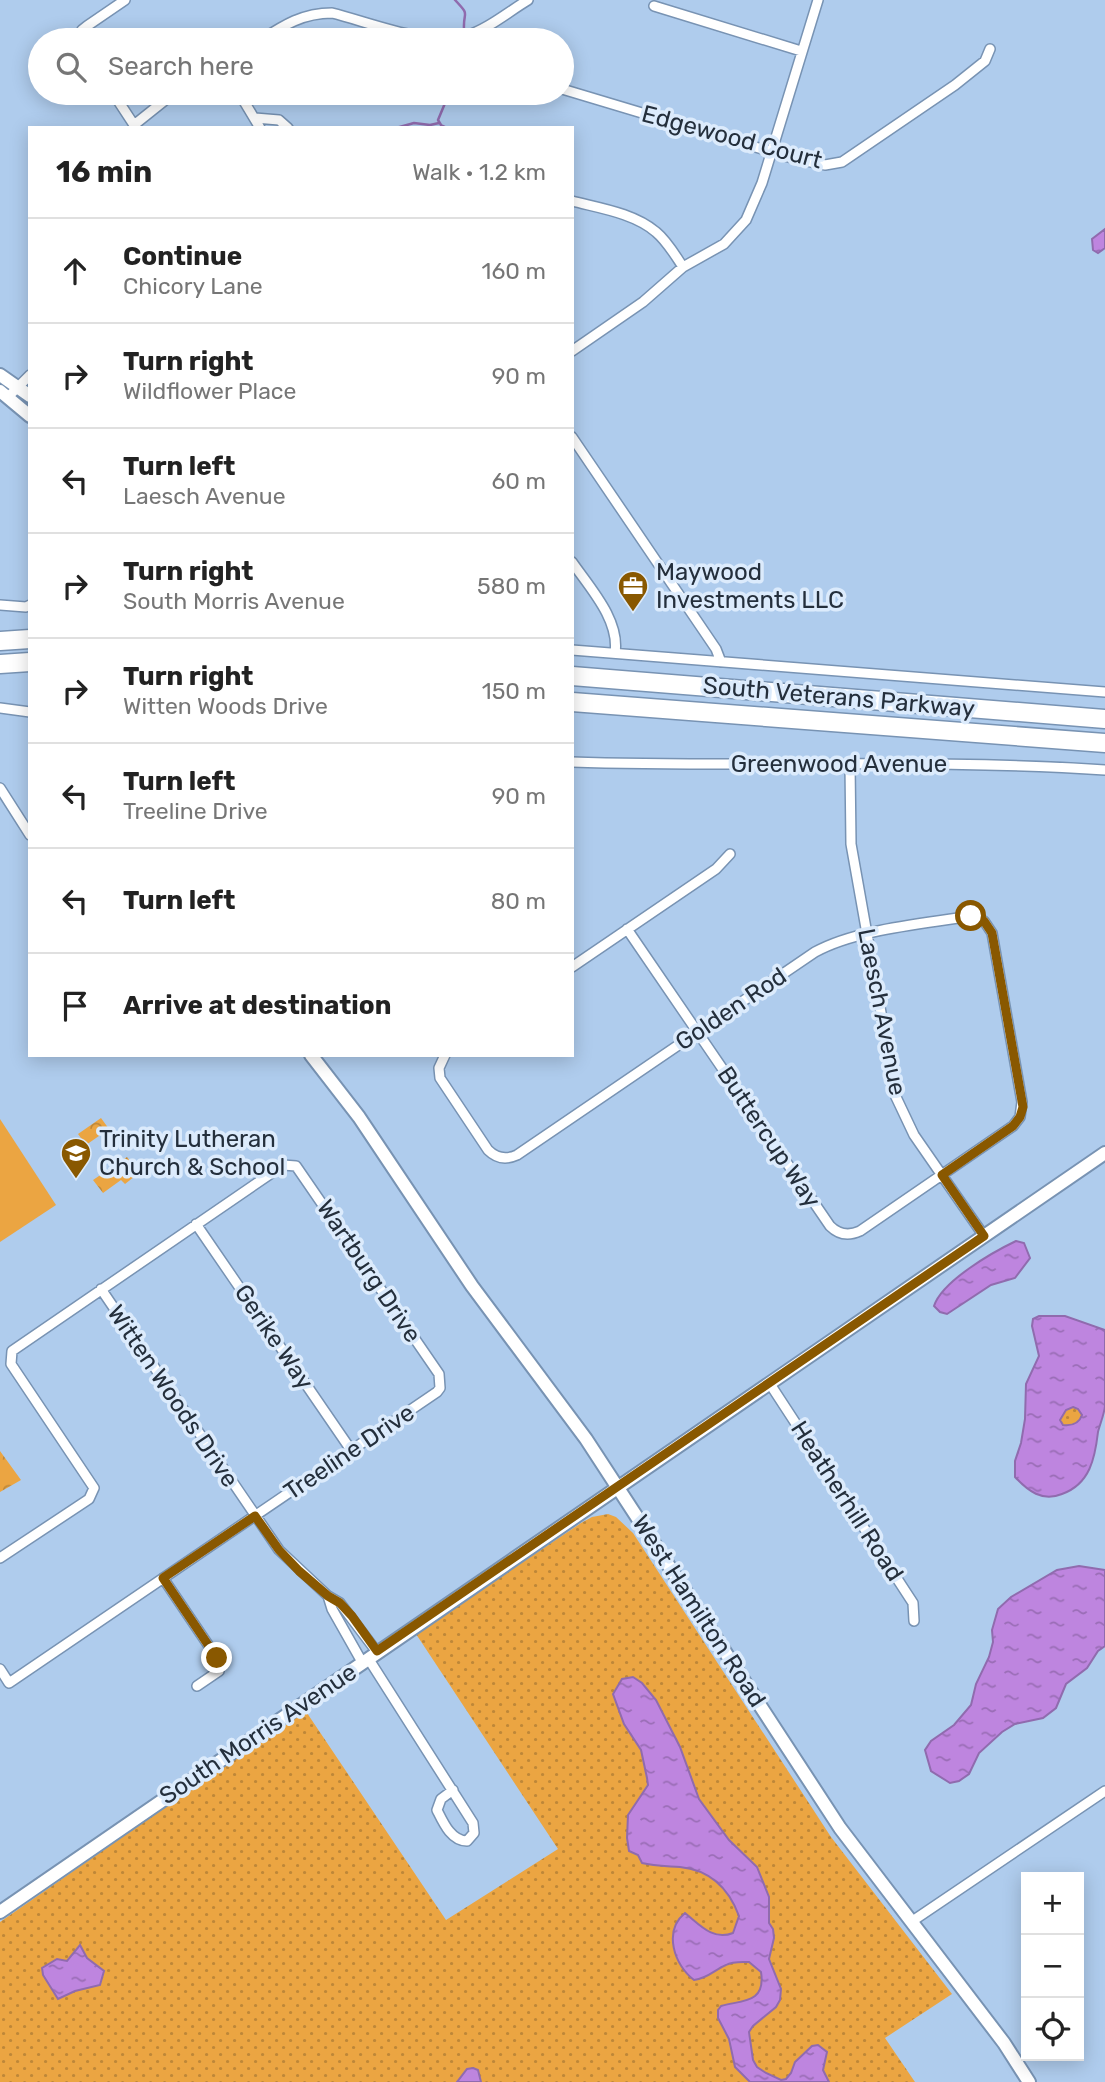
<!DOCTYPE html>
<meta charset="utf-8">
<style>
body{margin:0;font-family:Rubik,sans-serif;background:#f6f6f6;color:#222}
.controls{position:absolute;right:21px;bottom:21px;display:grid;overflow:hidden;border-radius:0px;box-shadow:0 4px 18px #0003}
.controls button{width:63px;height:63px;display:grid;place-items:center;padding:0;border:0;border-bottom:2px solid #e0e0e0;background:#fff;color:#222;font:35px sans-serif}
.stop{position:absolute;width:21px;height:21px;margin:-16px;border:5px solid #895800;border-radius:50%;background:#fff}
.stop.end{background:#895800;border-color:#fff;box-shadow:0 2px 7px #0008}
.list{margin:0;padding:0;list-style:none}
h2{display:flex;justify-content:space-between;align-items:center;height:91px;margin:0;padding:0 28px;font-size:30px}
h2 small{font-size:23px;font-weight:400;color:#767676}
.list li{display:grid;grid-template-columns:46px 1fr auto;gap:21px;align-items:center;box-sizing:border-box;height:105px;padding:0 28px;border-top:2px solid #e0e0e0}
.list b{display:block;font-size:26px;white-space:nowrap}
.list p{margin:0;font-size:23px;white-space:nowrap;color:#767676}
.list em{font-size:23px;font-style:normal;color:#767676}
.icon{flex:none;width:38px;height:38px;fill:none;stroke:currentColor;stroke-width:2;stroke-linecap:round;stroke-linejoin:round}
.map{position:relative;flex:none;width:1105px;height:2082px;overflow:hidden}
.search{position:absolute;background:#fff;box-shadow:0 4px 18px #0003;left:28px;top:28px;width:546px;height:77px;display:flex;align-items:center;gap:18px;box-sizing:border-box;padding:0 24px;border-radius:38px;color:#767676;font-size:26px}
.panel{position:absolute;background:#fff;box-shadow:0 4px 18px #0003;left:28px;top:126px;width:546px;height:931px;border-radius:0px}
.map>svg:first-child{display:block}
.grass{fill:url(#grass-dots)}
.park{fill:url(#park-crowns)}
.pitch{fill:#eba542}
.water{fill:url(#water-ripples);stroke:#906bae;stroke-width:2;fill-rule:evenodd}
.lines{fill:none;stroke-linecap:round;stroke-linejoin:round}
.stream{stroke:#906bae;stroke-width:2.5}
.street-casing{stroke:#7893b3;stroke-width:12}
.secondary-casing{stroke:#7893b3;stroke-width:16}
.highway-casing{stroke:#7893b3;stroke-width:21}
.street{stroke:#fff;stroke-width:9}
.secondary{stroke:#fff;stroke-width:12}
.highway{stroke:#fff;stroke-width:18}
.route{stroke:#895800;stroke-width:9}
.labels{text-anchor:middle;stroke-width:7;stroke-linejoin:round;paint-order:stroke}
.street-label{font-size:24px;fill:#242f3c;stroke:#dcebfc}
.poi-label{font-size:24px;fill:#242f3c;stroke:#dcebfc;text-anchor:start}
</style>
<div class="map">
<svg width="1105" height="2082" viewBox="0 0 1105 2082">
<defs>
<pattern id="grass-dots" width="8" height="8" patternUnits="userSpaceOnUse" patternTransform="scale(1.75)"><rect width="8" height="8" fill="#eba542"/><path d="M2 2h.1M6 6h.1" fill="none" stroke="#be8738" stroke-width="1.8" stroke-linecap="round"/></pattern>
<pattern id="park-crowns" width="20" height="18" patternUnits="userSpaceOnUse" patternTransform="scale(1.75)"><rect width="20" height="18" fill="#eba542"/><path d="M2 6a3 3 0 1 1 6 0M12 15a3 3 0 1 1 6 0" fill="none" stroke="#be8738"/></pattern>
<pattern id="water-ripples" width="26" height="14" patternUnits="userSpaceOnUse" patternTransform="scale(1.75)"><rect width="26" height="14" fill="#be85df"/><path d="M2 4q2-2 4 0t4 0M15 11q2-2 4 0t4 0" fill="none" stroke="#9a6db6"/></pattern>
</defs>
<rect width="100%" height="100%" fill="#afcced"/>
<path class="grass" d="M1073 1407 1078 1409 1082 1415C1079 1424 1072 1426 1063 1425L1060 1420 1066 1410Z
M608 1514 616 1517 633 1533 831 1837 952 1994 885 2038 915 2082H0V1922L305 1710 446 1920 558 1849 416 1634 581 1523 592 1517Z"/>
<path class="park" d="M101 1118 109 1129 86 1145 78 1134Z
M127 1157 139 1173 125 1184 121 1180 103 1193 93 1180Z
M0 1451 21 1480 0 1492Z"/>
<path class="pitch" d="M0 1119 56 1205 0 1242Z"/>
<path class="water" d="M1105 229V248L1098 253 1093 250 1092 239Z
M1016 1241 1024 1243 1030 1258 1015 1278 991 1285 947 1314 940 1312 934 1306C942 1281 993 1252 1016 1241Z
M1039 1316H1065L1105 1330C1105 1355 1105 1381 1105 1406 1104 1415 1100 1424 1098 1432 1095 1458 1090 1484 1062 1494 1042 1502 1028 1491 1015 1477V1461L1021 1443 1025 1419 1026 1384 1039 1356 1032 1326 1033 1319ZM1073 1407 1078 1409 1082 1415C1079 1424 1072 1426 1063 1425L1060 1420 1066 1410Z
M1079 1566 1105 1570V1646L1098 1651 1087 1668 1066 1684 1056 1708 1043 1718 1015 1724 1002 1732 979 1753 969 1774 959 1781 950 1783 931 1771 925 1750 931 1741 954 1725 971 1705 976 1684 989 1657 993 1642 992 1630 998 1609 1011 1597 1057 1570Z
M633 1677 642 1683 656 1700 680 1747 699 1799 729 1840 757 1867 769 1897V1923L773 1929 774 1938 769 1959 781 1989 780 2000 776 2007 753 2026 749 2032 753 2060 757 2067 766 2073 781 2080 786 2079 791 2073 795 2062 812 2046 818 2045 827 2052 823 2070 829 2082H750L735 2067 729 2039 718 2018V2010L721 2006C741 2000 766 2004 761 1972L749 1962C742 1962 733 1961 726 1965 714 1970 709 1978 694 1980 674 1965 663 1931 685 1913 700 1925 713 1941 733 1933L739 1916C729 1889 710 1870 680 1867 667 1866 654 1866 642 1863L638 1855 629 1851 627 1838 628 1815 648 1785 647 1778 641 1750 624 1724 613 1694 622 1679Z
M80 1945 87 1958 104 1971 100 1985 75 1991 58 1999 43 1975 42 1968 57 1959 67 1961Z
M473 2068 478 2070 481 2082H457L467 2069Z"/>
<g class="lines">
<path class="stream" d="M455 0C471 17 463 10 464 29
M396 128 414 123 430 125 439 123
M447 128 441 125 438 120 448 96 452 93"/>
<g class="street-casing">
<path id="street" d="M654 6 801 51
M81 40 82 30 87 26 125 0
M261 40C284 25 303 13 332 13 369 22 429 47 466 36 488 29 508 12 528 0
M562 89 792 158 825 165 842 162 955 85 985 61 990 49
M113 93 136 128
M239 93 260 128
M255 118 279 120 288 128
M134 125 174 93
M572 201C599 208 634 213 656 232 667 241 675 255 683 267
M572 351 643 302 683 267 724 244 746 220 762 183 818 0
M8 397 30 375
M572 437 716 649 721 662
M572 562C590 588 620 620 615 653
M0 605 26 607 30 605
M572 650 1105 692
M0 708 30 712
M572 762C750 768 928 758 1105 770
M850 765 851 844 896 1097 914 1135 984 1236
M0 788 30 835
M572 967 716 869 730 854
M445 1055 439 1068 440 1078 488 1150C496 1158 506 1160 517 1155L815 952C857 929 923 924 971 916L984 921 992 933 1022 1102 1020 1117 1013 1126 860 1231C849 1236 839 1235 830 1226L627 929
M196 1224 351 1450
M101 1289 279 1550 328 1596 340 1603 377 1652
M770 1384 913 1603 914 1621
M0 1558 89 1499 94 1488 11 1364 12 1351 276 1170 283 1165 296 1166 439 1374 440 1388 437 1392 9 1683 0 1669
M163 1578 217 1658 219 1671 197 1686
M328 1596 332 1609 362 1662
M368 1658 473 1823 474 1833 467 1841C451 1841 443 1822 437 1810L441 1799 453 1790
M911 1922 1105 1791"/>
</g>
<g class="secondary-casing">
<path id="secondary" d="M0 375 30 396
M0 391 30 416
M311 1055 359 1117 472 1286 586 1439 840 1828 1004 2043 1029 2082
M0 1912 1105 1153"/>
</g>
<g class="highway-casing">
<path id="highway" d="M0 641 30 639
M0 664 30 662
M572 676 1105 719
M572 702 1105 743"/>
</g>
<use href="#street" class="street"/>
<use href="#secondary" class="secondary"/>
<use href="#highway" class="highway"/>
</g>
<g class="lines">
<path class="route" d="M217 1658 163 1578 255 1516 279 1550 299 1571 328 1596 340 1603 352 1616 377 1651 984 1236 942 1175 1013 1126 1020 1117 1023 1107 992 933 984 921 971 916"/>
</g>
<defs>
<g id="office-pin" transform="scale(1.575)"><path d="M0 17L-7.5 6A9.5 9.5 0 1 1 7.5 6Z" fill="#895800" stroke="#dcebfc"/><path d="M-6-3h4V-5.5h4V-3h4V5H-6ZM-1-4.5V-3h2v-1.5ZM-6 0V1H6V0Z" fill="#fff"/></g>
<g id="school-pin" transform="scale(1.575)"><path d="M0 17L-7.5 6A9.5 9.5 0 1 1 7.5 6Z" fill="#895800" stroke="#dcebfc"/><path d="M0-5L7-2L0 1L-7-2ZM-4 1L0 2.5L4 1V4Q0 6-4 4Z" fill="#fff"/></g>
</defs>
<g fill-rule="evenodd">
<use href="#office-pin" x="633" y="586"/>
<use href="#school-pin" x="76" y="1153"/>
</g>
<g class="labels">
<g class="street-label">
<text transform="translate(732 137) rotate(15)" y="8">Edgewood Court</text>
<text transform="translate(839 697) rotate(5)" y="8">South Veterans Parkway</text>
<text x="839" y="772">Greenwood Avenue</text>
<text transform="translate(731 1009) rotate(-34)" y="8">Golden Rod</text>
<text transform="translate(882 1012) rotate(79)" y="8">Laesch Avenue</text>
<text transform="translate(769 1137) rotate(56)" y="8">Buttercup Way</text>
<text transform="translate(369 1271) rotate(56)" y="8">Wartburg Drive</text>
<text transform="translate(274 1337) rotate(56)" y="8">Gerike Way</text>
<text transform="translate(173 1396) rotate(56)" y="8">Witten Woods Drive</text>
<text transform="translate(349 1452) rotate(-34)" y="8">Treeline Drive</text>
<text transform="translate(847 1501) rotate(57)" y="8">Heatherhill Road</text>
<text transform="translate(699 1611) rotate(57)" y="8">West Hamilton Road</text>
<text transform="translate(258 1734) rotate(-34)" y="8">South Morris Avenue</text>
</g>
<g class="poi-label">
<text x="656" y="580">Maywood<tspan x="656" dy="28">Investments LLC</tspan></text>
<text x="99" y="1147">Trinity Lutheran<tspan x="99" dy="28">Church &amp; School</tspan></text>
</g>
</g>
</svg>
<div class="controls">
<button>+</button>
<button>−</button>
<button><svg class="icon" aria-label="locate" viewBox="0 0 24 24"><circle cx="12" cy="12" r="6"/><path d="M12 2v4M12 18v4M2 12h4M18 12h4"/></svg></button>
</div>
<div class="stop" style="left:971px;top:916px"></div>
<div class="stop end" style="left:217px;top:1658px"></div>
<div class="search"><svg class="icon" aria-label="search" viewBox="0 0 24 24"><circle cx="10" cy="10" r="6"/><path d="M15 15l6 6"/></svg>Search here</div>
<section class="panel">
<h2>16 min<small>Walk · 1.2 km</small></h2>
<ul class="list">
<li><svg class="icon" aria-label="ahead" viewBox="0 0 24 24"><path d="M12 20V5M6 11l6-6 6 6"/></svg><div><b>Continue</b><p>Chicory Lane</p></div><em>160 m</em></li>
<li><svg class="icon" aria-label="right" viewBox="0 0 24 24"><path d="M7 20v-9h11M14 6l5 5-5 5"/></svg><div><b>Turn right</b><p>Wildflower Place</p></div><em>90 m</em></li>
<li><svg class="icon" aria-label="left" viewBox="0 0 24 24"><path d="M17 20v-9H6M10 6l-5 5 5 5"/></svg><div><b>Turn left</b><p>Laesch Avenue</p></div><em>60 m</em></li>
<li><svg class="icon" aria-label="right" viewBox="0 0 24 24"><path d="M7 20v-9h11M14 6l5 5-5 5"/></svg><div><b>Turn right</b><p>South Morris Avenue</p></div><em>580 m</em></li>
<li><svg class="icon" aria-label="right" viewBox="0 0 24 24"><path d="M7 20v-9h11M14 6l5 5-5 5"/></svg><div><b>Turn right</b><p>Witten Woods Drive</p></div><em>150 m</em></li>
<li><svg class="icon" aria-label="left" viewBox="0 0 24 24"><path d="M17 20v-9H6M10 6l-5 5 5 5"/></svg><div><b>Turn left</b><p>Treeline Drive</p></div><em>90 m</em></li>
<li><svg class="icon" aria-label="left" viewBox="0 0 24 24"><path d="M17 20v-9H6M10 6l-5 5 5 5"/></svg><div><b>Turn left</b></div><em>80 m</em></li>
<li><svg class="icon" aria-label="arrive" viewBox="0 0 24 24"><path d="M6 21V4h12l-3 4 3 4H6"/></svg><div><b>Arrive at destination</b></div></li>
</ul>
</section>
</div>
